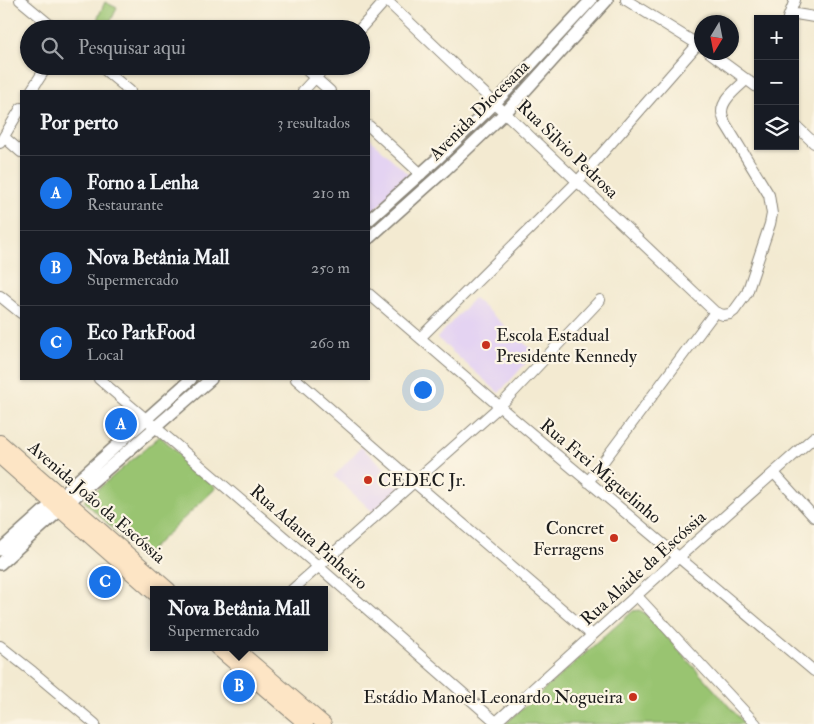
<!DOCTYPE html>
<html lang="pt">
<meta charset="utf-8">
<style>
body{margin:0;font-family:"IM FELL Double Pica",serif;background:#242831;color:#f1f3f6}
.controls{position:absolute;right:15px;top:15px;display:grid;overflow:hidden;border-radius:0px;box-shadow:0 1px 4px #0004}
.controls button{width:45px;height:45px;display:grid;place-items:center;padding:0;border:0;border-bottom:1px solid #363941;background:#171b24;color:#f1f3f6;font:25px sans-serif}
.compass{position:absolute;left:694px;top:15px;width:45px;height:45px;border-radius:50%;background:#171b24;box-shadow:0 1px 4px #0004;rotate:190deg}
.you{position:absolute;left:422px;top:389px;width:18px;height:18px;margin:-12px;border:4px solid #fff;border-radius:50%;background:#1a73e8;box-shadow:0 0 0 8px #1a73e833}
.badge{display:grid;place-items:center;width:32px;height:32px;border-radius:50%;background:#1a73e8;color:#fff;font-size:16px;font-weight:700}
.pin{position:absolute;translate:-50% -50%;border:2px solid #fff;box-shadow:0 1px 5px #0006}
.popup{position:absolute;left:150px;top:586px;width:178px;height:65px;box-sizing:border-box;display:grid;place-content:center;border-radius:0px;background:#171b24;filter:drop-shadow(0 1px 4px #0005);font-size:16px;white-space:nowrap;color:#9ea1a6}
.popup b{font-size:19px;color:#f1f3f6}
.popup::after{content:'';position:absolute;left:50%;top:100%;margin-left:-10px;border:10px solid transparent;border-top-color:#171b24}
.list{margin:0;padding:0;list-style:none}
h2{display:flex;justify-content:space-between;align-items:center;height:65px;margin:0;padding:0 20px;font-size:21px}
h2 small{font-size:16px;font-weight:400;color:#9ea1a6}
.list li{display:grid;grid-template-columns:32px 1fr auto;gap:15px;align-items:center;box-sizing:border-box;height:75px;padding:0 20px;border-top:1px solid #363941}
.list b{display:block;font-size:19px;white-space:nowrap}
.list p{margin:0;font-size:16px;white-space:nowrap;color:#9ea1a6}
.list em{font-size:16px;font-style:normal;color:#9ea1a6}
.icon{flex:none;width:28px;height:28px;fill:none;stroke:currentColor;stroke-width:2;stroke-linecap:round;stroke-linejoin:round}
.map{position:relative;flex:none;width:814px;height:724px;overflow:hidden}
.search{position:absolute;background:#171b24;box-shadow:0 1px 4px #0004;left:20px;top:20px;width:350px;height:55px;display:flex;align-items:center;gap:12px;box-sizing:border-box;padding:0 18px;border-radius:28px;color:#9ea1a6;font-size:19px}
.panel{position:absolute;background:#171b24;box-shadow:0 1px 4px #0004;left:20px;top:90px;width:350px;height:290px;border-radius:0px}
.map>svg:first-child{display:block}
.built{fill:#e4d3f2}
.green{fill:#99c471;stroke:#5a7046}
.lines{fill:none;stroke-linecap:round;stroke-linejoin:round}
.minor-casing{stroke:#888376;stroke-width:12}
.tertiary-casing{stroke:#888376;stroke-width:14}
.secondary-casing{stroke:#888376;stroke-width:16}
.minor{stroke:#fff;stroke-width:10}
.tertiary{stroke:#fff;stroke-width:11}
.secondary{stroke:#fde5c5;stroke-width:14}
.poi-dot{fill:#c8321e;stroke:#fcf5e5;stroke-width:2}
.labels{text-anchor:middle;stroke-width:4.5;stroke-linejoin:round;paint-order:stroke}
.street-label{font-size:18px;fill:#1c1c1c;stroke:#fcf5e5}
.poi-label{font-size:18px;fill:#1c1c1c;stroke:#fcf5e5;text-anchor:start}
</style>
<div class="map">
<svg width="814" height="724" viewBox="0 0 814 724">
<rect width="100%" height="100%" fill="#fcf5e5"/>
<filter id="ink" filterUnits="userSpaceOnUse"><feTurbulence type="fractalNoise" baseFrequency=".02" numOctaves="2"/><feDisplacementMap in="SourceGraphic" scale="10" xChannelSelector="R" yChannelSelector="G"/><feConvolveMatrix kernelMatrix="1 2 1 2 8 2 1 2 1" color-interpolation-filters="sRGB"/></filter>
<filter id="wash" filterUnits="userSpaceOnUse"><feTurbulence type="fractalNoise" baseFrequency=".0096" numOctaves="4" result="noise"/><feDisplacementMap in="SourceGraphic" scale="20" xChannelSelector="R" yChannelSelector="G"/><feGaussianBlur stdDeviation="1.12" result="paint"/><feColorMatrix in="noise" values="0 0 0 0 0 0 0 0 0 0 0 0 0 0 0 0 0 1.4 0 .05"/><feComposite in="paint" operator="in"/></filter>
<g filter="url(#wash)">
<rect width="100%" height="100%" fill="#f3ead1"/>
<path class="built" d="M369 138 410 176 369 214Z
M474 298 535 353 499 393 437 338Z
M361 447 403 484 373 512 334 476Z"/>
<path class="green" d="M105 2 117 8 107 29H100L94 26Z
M160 436 216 488 143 557 84 501Z
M639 610 645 613 745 724H505L633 611Z"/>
</g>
<g filter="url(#ink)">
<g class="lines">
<g class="minor-casing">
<path id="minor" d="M20 0 55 29
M626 0 702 47
M790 13 814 17
M788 18 795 0
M360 29 386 0C496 103 605 208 715 312L723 315 730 314 734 311 747 293 770 224 772 214 769 195 725 123C724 119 722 116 722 112 722 99 738 88 747 79
M709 52 758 88
M100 66 130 91
M302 66 330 91
M31 91 47 66
M303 91 326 66
M795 125 814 143
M369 126 421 174
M4 137 21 152
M0 143 21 108
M369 294 514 419 814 671
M0 296 21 313
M420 338 577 182 698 44
M99 379 319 567 496 722
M296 379 414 482 592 635
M774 473 814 517
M588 482 715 312
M292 590 500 406 600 300
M636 595 756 724
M0 646 33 672 95 724
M494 724 679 557 814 437"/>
</g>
<g class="tertiary-casing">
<path id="tertiary" d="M369 220 436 160 496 102 591 0
M369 238 445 170 506 112 607 0
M0 550 191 379
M0 564 69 502 211 379"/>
</g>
<g class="secondary-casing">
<path id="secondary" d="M0 442 169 590
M0 457 154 593
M216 647 306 724
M234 647 324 724"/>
</g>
<use href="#minor" class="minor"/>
<use href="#tertiary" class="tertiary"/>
<use href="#secondary" class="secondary"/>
</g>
</g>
<g class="poi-dot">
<circle cx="486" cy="345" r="5"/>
<circle cx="368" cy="480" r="5"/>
<circle cx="614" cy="538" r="5"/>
<circle cx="633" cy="697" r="5"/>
</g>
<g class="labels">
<g class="street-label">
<text transform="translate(479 110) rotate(-45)" y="6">Avenida Diocesana</text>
<text transform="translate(568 149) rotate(44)" y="6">Rua Silvio Pedrosa</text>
<text transform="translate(601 471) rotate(40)" y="6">Rua Frei Miguelinho</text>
<text transform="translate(97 502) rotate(41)" y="6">Avenida João da Escóssia</text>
<text transform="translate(309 537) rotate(41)" y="6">Rua Adauta Pinheiro</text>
<text transform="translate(643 568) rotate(-42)" y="6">Rua Alaide da Escóssia</text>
</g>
<g class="poi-label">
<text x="496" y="341">Escola Estadual<tspan x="496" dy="21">Presidente Kennedy</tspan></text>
<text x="378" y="486">CEDEC Jr.</text>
<text x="604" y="534" text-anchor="end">Concret<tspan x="604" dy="21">Ferragens</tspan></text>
<text x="623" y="703" text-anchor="end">Estádio Manoel Leonardo Nogueira</text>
</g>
</g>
</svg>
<div class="controls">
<button>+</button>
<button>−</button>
<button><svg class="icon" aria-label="layers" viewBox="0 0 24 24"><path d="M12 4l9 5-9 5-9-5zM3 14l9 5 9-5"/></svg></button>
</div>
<svg class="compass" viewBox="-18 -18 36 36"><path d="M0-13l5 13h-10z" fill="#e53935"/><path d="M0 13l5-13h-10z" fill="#9ea1a6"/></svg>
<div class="you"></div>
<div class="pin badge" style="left:121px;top:424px">A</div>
<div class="pin badge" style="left:239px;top:686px">B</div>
<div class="popup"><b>Nova Betânia Mall</b>Supermercado</div>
<div class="pin badge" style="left:105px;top:582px">C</div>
<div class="search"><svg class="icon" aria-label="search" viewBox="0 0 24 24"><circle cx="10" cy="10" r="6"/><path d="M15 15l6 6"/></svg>Pesquisar aqui</div>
<section class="panel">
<h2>Por perto<small>3 resultados</small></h2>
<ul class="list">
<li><span class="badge">A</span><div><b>Forno a Lenha</b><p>Restaurante</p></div><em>210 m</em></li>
<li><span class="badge">B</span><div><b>Nova Betânia Mall</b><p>Supermercado</p></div><em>250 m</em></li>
<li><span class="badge">C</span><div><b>Eco ParkFood</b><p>Local</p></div><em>260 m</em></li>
</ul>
</section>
</div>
